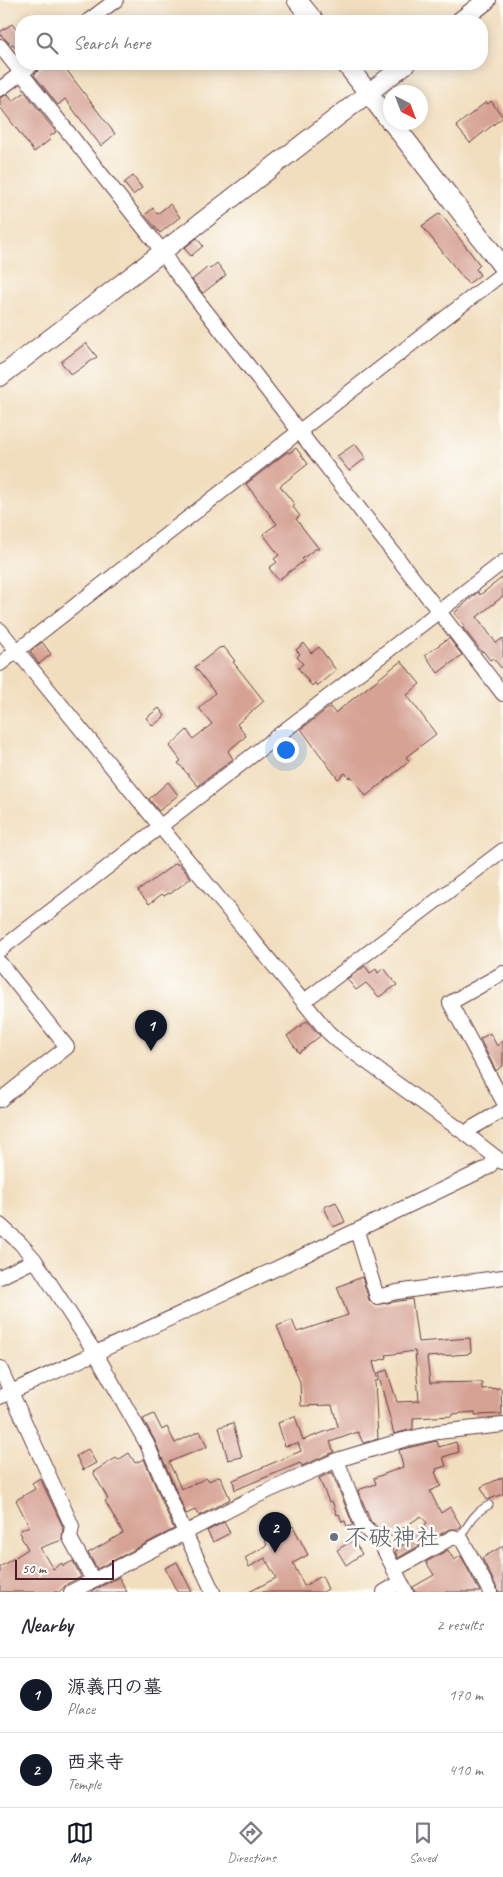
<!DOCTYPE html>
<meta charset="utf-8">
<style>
body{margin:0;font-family:Caveat,"Klee One",sans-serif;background:#f7f7f7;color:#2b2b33}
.compass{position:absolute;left:383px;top:85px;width:45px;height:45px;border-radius:50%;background:#fff;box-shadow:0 2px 12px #0003;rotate:138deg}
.scale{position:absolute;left:15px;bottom:12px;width:99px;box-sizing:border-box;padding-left:5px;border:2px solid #4a1f2b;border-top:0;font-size:14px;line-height:18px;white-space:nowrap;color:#4a1f2b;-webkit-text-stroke:4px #fdfcf7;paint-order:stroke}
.you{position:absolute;left:285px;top:749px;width:18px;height:18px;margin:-12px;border:4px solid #fff;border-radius:50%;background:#1a73e8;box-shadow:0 0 0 8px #1a73e833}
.badge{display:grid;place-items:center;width:32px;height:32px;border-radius:50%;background:#111827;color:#fff;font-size:16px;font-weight:700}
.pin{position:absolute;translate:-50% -41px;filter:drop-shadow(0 1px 2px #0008)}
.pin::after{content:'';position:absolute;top:26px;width:18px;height:15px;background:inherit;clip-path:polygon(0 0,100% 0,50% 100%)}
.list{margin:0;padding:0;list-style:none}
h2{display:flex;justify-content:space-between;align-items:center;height:65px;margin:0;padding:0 20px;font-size:21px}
h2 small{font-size:16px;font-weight:400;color:#7c7c81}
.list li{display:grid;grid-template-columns:32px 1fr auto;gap:15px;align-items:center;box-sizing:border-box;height:75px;padding:0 20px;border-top:1px solid #e1e1e2}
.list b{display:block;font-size:19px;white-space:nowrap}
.list p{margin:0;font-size:16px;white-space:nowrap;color:#7c7c81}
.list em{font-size:16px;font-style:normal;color:#7c7c81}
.icon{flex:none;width:28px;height:28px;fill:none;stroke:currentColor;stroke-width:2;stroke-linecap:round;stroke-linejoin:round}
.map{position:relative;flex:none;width:503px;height:1592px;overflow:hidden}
.search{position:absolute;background:#fff;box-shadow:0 2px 12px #0003;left:15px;right:15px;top:15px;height:55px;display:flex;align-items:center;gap:12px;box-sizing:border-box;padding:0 18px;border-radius:20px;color:#7c7c81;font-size:19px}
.sheet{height:215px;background:#fff}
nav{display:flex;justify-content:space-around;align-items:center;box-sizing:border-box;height:70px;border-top:1px solid #e1e1e2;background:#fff;font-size:14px;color:#7c7c81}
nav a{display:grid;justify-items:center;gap:2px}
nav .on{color:#111827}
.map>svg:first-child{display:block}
.building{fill:#d6a294}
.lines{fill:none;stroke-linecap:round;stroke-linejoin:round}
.service-casing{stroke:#633c41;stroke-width:9}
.minor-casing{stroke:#633c41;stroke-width:16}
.tertiary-casing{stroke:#633c41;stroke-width:20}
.secondary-casing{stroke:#633c41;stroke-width:21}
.service{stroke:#fff;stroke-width:7}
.minor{stroke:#fff;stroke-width:14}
.tertiary{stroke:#fff;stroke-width:18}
.secondary{stroke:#fff;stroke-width:19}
.worship-dot{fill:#6b7280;stroke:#fdfcf7;stroke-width:2}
.labels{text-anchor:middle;stroke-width:5;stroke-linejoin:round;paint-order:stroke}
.worship-label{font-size:24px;fill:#5b616d;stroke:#fdfcf7;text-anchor:start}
</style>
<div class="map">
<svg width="503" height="1592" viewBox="0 0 503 1592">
<rect width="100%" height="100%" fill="#fdfcf7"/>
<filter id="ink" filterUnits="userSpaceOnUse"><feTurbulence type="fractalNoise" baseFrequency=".02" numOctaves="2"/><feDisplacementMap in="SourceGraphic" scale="10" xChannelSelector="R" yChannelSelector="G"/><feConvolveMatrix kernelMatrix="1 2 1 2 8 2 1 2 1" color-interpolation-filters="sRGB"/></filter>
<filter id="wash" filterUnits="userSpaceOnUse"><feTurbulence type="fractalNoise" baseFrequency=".0096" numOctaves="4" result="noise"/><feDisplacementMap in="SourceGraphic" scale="20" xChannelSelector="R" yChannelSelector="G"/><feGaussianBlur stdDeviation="1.12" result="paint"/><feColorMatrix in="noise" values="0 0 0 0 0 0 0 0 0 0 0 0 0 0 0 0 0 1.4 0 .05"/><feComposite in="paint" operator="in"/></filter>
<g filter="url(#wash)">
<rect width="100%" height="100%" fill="#f1debe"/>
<g id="blocks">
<path class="building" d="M12 24 21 36V55L13 44 11 45 0 34V32Z
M45 64H62L115 134 101 146 65 99 58 105 34 75Z
M25 92 56 132 49 137 51 139 34 152 0 107V98L8 94 13 101Z
M491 101 503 117 470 143 456 126 486 102 488 104Z
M133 176 142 188 133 195 124 183Z
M170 204 180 217 160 233 145 215 153 208 157 214Z
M440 213 480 265 476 269 480 275 468 284 422 226Z
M197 238 203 246 191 256 184 248Z
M217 263 226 275 203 293 192 280 208 267 210 269Z
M86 343 97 357 71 375 61 362Z
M355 444 366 458 349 471 337 456Z
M296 448 308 464 280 486 295 505 293 507 300 516 296 519 319 549H315L302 559 304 561 278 580 269 568 277 562 274 559 279 555 263 534 277 524 246 484 287 452 289 453Z
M503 577V596L477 617 496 643 503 638V670L493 658 490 660 483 651 482 652 463 628 465 626 454 613 478 592 480 595Z
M449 638 462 655 438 673 425 655Z
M42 642 51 654 39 664 30 652Z
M304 643 311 653 319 647 336 670 317 686 315 683 312 686 298 668 303 664 297 657 300 654 296 650Z
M224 647 235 661 233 662 264 701 237 724 246 736 228 751 233 759 198 786 178 763 181 761 170 746 187 730 193 739 212 724 199 708 215 693 195 667 219 648Z
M401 661 420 684 407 695 436 734 406 757 409 761 405 765 366 796 351 776 349 778 345 773 338 779 301 729 330 707 335 713Z
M159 708 165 716 153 726 146 718Z
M168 782 178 795 159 811 149 799Z
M176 863 178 865 179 864 191 878 170 894 169 893 164 896 162 894 149 904 138 891Z
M365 966 370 973 376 969 378 973 384 968 397 985 379 997 366 983 356 990 347 979Z
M307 1021 320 1036 299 1053 287 1036Z
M490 1033 497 1046 503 1041V1065L496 1071 480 1039Z
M336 1202 345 1222 333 1227 324 1207Z
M362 1277 369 1300 374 1305 412 1299 418 1342 470 1338 471 1352 468 1353V1354L427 1357 430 1383 482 1382V1389L501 1388 502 1414 475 1415V1412L453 1414V1416L413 1418V1429L394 1434 378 1373 387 1370 397 1402 419 1401 415 1351 386 1355 387 1358 373 1362 378 1381H375L378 1439 363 1443 358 1432 330 1442 334 1452 302 1466 300 1463 235 1490 233 1480 301 1451 298 1443 285 1446 278 1423 283 1421V1420L295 1416 303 1440 338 1427 332 1405 301 1406 300 1382 277 1326 292 1320 297 1332 348 1315 337 1287Z
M154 1414 162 1430 167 1427 175 1443 200 1431 207 1447 169 1462 181 1489 207 1478 209 1481 220 1476 230 1499 199 1516 195 1510 186 1514 155 1441 143 1419Z
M233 1423 242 1457 228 1460 219 1427Z
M437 1441 439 1447 456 1442 459 1452 443 1457 446 1466 436 1469 437 1471 435 1472 441 1486 430 1491 441 1513 450 1507 461 1526 458 1529H449L398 1558 395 1552 427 1523 421 1516 388 1538 370 1520 358 1490 376 1484 374 1478 403 1467 399 1450Z
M88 1449 96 1463 83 1470 76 1456Z
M129 1453 135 1463 144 1459 174 1529 97 1569 88 1553 123 1533 105 1501 108 1499 93 1472 116 1458 118 1460Z
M332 1472 353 1525 347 1527 345 1521 342 1522 339 1514 337 1515 332 1501 329 1502 319 1478Z
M503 1477V1494L487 1500 481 1487Z
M40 1478 63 1527 62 1540 40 1548 53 1569 62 1563 63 1566 73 1561 81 1577 67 1584 59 1592H0V1567L28 1549 21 1537 22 1536 19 1531 29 1526 16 1500 35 1489 32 1483Z
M224 1522 230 1533 213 1542 207 1531Z
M284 1526 285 1529 293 1526 308 1555 293 1563 304 1586 322 1576 328 1589 323 1592H249L276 1578 265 1558 249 1567 245 1558 267 1545 265 1540 272 1537 270 1533Z
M353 1540 362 1554 346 1565 337 1550Z
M503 1546V1592H499L482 1558Z
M448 1550 454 1560 461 1556 480 1592H415L413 1587 434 1575 426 1562Z
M177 1562 192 1592H177L165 1568Z
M119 1577 127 1592H92V1591Z"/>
</g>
</g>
<g filter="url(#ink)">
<use href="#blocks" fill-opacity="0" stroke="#633c41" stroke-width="1"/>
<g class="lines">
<g class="service-casing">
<path id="service" d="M459 1539C468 1525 474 1512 489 1505"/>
</g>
<g class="minor-casing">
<path id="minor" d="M88 21 116 0
M0 46 162 251 174 270 503 694
M0 89 33 64
M0 630 328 1032 338 1041 466 1134
M0 664 503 273
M0 950 503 562
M0 963 67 1047 0 1100
M503 973 450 1003 503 1101
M303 1002 503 850
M502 1162 466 1134 472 1128 503 1110
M0 1225 20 1243 35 1260 96 1354 147 1444 185 1533 213 1592
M357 1231 377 1297 397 1292 503 1277
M0 1277 35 1260
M0 1368 72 1526 70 1538 93 1580
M0 1397C164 1322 327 1245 489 1167L496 1157
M337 1460 362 1525 381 1544 406 1592
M394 1570 453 1537 462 1540 490 1592
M71 1592 252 1498 337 1460 403 1440 438 1432 503 1425
M384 1592 401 1582"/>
</g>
<g class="tertiary-casing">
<path id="tertiary" d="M460 21 487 0
M0 377 406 64"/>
</g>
<g class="secondary-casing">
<path id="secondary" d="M297 0 314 21
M346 64 390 121
M392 122 503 267"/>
</g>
<use href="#service" class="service"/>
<use href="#minor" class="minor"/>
<use href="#tertiary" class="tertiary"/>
<use href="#secondary" class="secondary"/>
</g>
</g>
<circle class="worship-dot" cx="334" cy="1537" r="5"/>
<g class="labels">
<g class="worship-label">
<text x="344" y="1545">不破神社</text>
</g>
</g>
</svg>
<svg class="compass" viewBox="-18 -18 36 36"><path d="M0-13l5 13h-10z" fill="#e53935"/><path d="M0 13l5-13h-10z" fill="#7c7c81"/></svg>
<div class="scale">50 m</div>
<div class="you"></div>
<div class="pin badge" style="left:151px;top:1051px">1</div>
<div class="pin badge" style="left:275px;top:1553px">2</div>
<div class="search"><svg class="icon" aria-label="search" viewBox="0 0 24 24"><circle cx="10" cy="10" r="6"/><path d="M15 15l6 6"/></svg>Search here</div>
</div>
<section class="sheet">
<h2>Nearby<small>2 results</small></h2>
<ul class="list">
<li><span class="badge">1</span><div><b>源義円の墓</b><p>Place</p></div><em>170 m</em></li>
<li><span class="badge">2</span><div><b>西来寺</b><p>Temple</p></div><em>410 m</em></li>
</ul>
</section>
<nav>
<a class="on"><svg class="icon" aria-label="map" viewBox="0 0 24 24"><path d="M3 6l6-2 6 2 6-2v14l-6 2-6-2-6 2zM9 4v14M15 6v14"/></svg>Map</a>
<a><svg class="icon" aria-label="directions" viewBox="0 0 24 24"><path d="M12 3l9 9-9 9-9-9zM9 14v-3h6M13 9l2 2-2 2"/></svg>Directions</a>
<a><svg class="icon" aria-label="saved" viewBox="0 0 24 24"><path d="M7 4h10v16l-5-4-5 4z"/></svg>Saved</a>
</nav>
